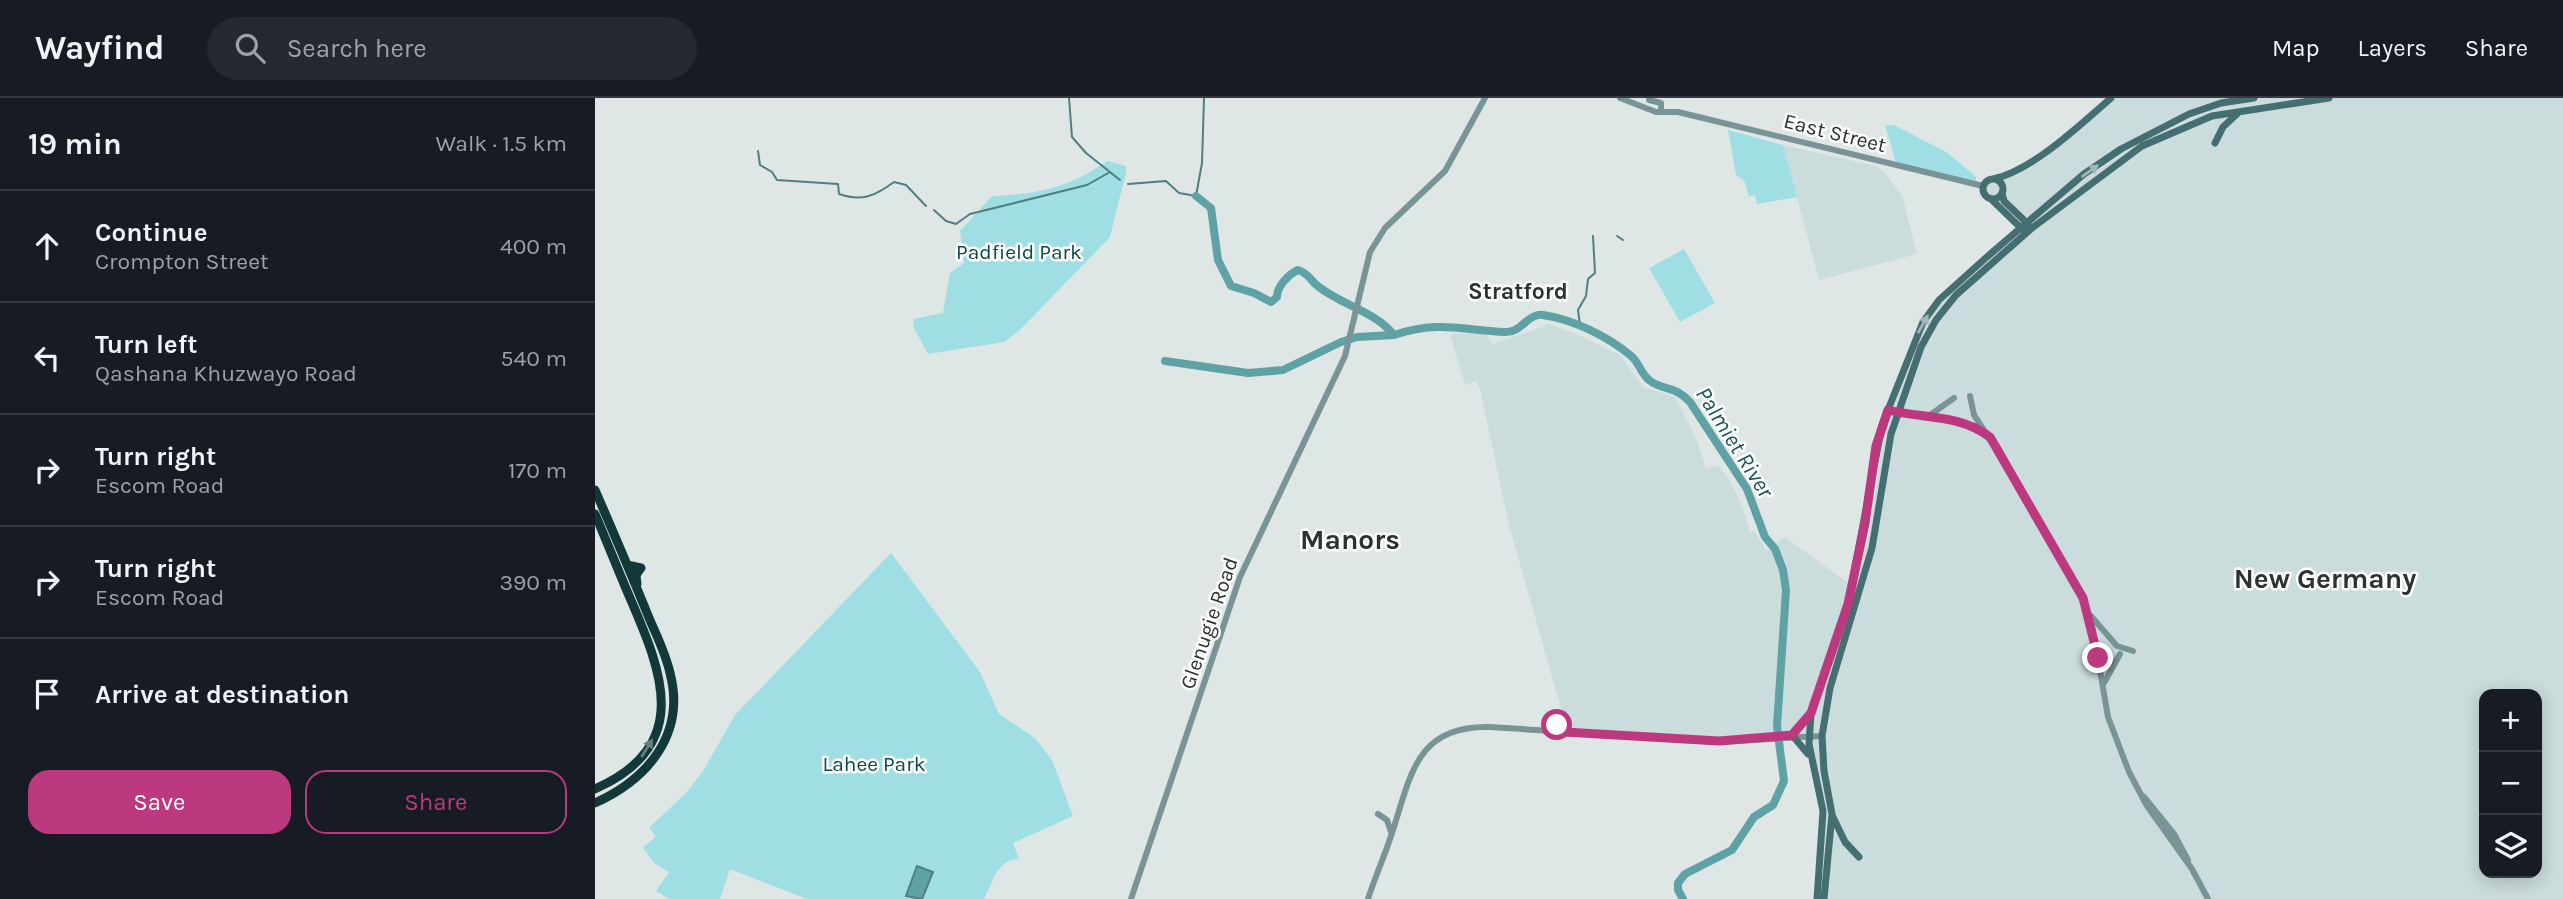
<!DOCTYPE html>
<meta charset="utf-8">
<style>
body{margin:0;font-family:Karla,sans-serif;background:#242831;color:#f1f3f6}
.controls{position:absolute;right:21px;bottom:21px;display:grid;overflow:hidden;border-radius:14px;box-shadow:0 4px 18px #0003}
.controls button{width:63px;height:63px;display:grid;place-items:center;padding:0;border:0;border-bottom:2px solid #363941;background:#171b24;color:#f1f3f6;font:35px sans-serif}
.stop{position:absolute;width:21px;height:21px;margin:-16px;border:5px solid #bc397f;border-radius:50%;background:#fff}
.stop.end{background:#bc397f;border-color:#fff;box-shadow:0 2px 7px #0008}
.list{margin:0;padding:0;list-style:none}
h2{display:flex;justify-content:space-between;align-items:center;height:91px;margin:0;padding:0 28px;font-size:30px}
h2 small{font-size:23px;font-weight:400;color:#9ea1a6}
.list li{display:grid;grid-template-columns:46px 1fr auto;gap:21px;align-items:center;box-sizing:border-box;height:112px;padding:0 28px;border-top:2px solid #363941}
.list b{display:block;font-size:26px;white-space:nowrap}
.list p{margin:0;font-size:23px;white-space:nowrap;color:#9ea1a6}
.list em{font-size:23px;font-style:normal;color:#9ea1a6}
.actions{display:flex;gap:14px;padding:21px 28px}
.actions a{flex:1;padding:16px 0;border:2px solid #bc397f;border-radius:21px;text-align:center;font-size:24px;color:#bc397f}
.actions .main{background:#bc397f;color:#fff}
.icon{flex:none;width:38px;height:38px;fill:none;stroke:currentColor;stroke-width:2;stroke-linecap:round;stroke-linejoin:round}
.map{position:relative;flex:none;width:1968px;height:801px;overflow:hidden}
header{display:flex;align-items:center;gap:42px;box-sizing:border-box;height:98px;padding:0 35px;background:#171b24;border-bottom:2px solid #363941}
header strong{font-size:33px}
nav{display:flex;gap:38px;margin-inline-start:auto;font-size:24px}
.search{width:490px;height:63px;background:#242831;display:flex;align-items:center;gap:18px;box-sizing:border-box;padding:0 24px;border-radius:38px;color:#9ea1a6;font-size:26px}
main{display:flex}
aside{flex:1;background:#171b24}
.map>svg:first-child{display:block}
.built{fill:#cbdcdd;fill-rule:evenodd}
.green{fill:#9fdfe3}
.water{fill:#5ea2a6;stroke:#4f7f82;stroke-width:2}
.lines{fill:none;stroke-linecap:round;stroke-linejoin:round}
.stream{stroke:#4f7f82;stroke-width:2}
.river{stroke:#5ea2a6;stroke-width:8}
.tertiary{stroke:#799496;stroke-width:6}
.secondary{stroke:#446e71;stroke-width:7}
.motorway{stroke:#13383a;stroke-width:9}
.oneway{fill:#a2b6b8}
.oneway2{fill:#667e7f}
.route{stroke:#bc397f;stroke-width:9}
.labels{text-anchor:middle;stroke-width:5;stroke-linejoin:round;paint-order:stroke}
.street-label{font-size:21px;fill:#2c2e2f;stroke:#fff}
.park-label{font-size:21px;fill:#09494d;stroke:#fff}
.neighbourhood-label{font-size:23px;font-weight:bold;fill:#2c3132;stroke:#fff}
.water-label{font-size:23px;font-style:italic;fill:#175357;stroke:#fff}
.district-label{font-size:28px;font-weight:bold;fill:#2c3132;stroke:#fff}
</style>
<header>
<strong>Wayfind</strong>
<div class="search"><svg class="icon" aria-label="search" viewBox="0 0 24 24"><circle cx="10" cy="10" r="6"/><path d="M15 15l6 6"/></svg>Search here</div>
<nav><a>Map</a><a>Layers</a><a>Share</a></nav>
</header>
<main>
<aside>
<h2>19 min<small>Walk · 1.5 km</small></h2>
<ul class="list">
<li><svg class="icon" aria-label="ahead" viewBox="0 0 24 24"><path d="M12 20V5M6 11l6-6 6 6"/></svg><div><b>Continue</b><p>Crompton Street</p></div><em>400 m</em></li>
<li><svg class="icon" aria-label="left" viewBox="0 0 24 24"><path d="M17 20v-9H6M10 6l-5 5 5 5"/></svg><div><b>Turn left</b><p>Qashana Khuzwayo Road</p></div><em>540 m</em></li>
<li><svg class="icon" aria-label="right" viewBox="0 0 24 24"><path d="M7 20v-9h11M14 6l5 5-5 5"/></svg><div><b>Turn right</b><p>Escom Road</p></div><em>170 m</em></li>
<li><svg class="icon" aria-label="right" viewBox="0 0 24 24"><path d="M7 20v-9h11M14 6l5 5-5 5"/></svg><div><b>Turn right</b><p>Escom Road</p></div><em>390 m</em></li>
<li><svg class="icon" aria-label="arrive" viewBox="0 0 24 24"><path d="M6 21V4h12l-3 4 3 4H6"/></svg><div><b>Arrive at destination</b></div></li>
</ul>
<div class="actions"><a class="main">Save</a><a>Share</a></div>
</aside>
<div class="map">
<svg width="1968" height="801" viewBox="0 0 1968 801">
<rect width="100%" height="100%" fill="#dfe6e6"/>
<path class="built" d="M1515 0H1968V801H1222L1229 727 1214 637 1153 643 973 635 914 427 885 291 881 283 870 287 855 236 890 235 897 246 950 228 951 225 982 236 1026 258 1048 289 1080 299 1102 342 1111 371 1123 367 1132 378 1147 407 1155 434 1159 433 1172 453 1190 439 1261 491 1276 426 1287 347 1319 245 1345 202 1425 130 1381 86 1388 87 1417 75 1460 45ZM1889 596H1942V775H1889Z
M1188 47 1281 68 1289 74 1307 97 1322 156 1224 182Z"/>
<path class="green" d="M1290 27H1299L1353 55 1381 79V86L1302 69Z
M1133 32 1188 47 1202 99 1162 106 1160 97 1154 98 1149 82 1141 77Z
M512 63 531 68V74L515 139 424 233 409 244 333 256 318 228 319 221 348 215 355 175 369 165 365 133 397 98C443 96 474 90 512 63Z
M1089 151 1120 205 1085 224 1054 170Z
M296 455 385 574 404 616 440 640 457 662 478 718 418 745 424 761C402 762 398 784 389 801H212L135 771 125 801H74L61 793 74 774 59 765 48 750 61 738 54 730 92 694 110 670 140 617Z"/>
<path class="water" d="M322 768 338 774 327 801 311 798Z"/>
<g class="lines">
<path class="stream" d="M474 0 477 39 491 55 525 82
M163 53 165 67 177 74 182 82 243 86 244 96C267 104 280 98 299 84L311 87 331 108
M533 86 571 83 584 95 601 98 607 65 609 0
M339 112 351 123 361 126 375 116 492 87 515 74
M1022 138 1028 142
M985 227 983 212 991 198 993 181 1000 175 998 138"/>
<path class="river" d="M601 98 616 110 623 162 636 188 659 195 676 204 682 199C682 188 694 176 703 172 714 175 715 183 724 189 747 207 781 214 799 237 844 222 866 232 910 234 927 235 932 215 948 217 977 221 1012 238 1035 257 1044 263 1045 275 1054 282 1067 293 1078 286 1095 304L1152 391 1170 439 1180 451 1188 472 1191 492 1182 628 1189 683 1178 707 1159 719 1137 752 1090 776 1083 785V792L1088 801
M570 263 653 275 688 272 746 244 762 239 799 237"/>
<path class="tertiary" d="M1025 0 1061 14H1083L1388 88
M1054 2 1066 5V13
M1375 298 1379 317 1390 334
M1293 312C1334 324 1376 313 1404 352L1488 500 1498 532 1513 619 1534 674 1552 708 1597 771 1613 801
M1335 317 1359 300
M1495 517 1522 548 1538 553
M1509 585 1525 556
M954 632 969 619
M1549 699 1579 736 1593 762
M783 716 792 722 796 734
M536 801 645 479 750 258 775 154 790 130 850 73 890 0
M773 801C780 779 790 757 797 735 816 677 821 627 895 629L1124 644 1227 638"/>
<path class="secondary" d="M1620 45 1628 29 1642 16
M1388 91a10 10 0 1 1 20 0a10 10 0 1 1-20 0Z
M1398 81C1437 73 1486 26 1516 0
M1407 95 1409 103 1433 126
M1396 101 1428 132
M1213 656 1197 637 1214 618
M1238 719 1250 744 1264 759
M1222 801 1228 713 1214 646 1216 615 1253 506 1287 327 1328 224 1344 202 1393 158 1489 76 1526 51 1594 16 1626 5 1659 0
M1229 801 1237 716 1229 673 1227 638 1235 590 1277 450 1296 336 1326 249 1341 222 1361 197 1437 130 1547 48 1617 18 1734 0"/>
<path class="motorway" d="M0 392C17 431 34 471 50 510 58 531 70 552 75 575 91 636 53 681 0 705
M0 416C12 444 23 472 35 500 68 576 97 648 0 691
M32 467 46 470 41 477 42 486"/>
</g>
<defs><path id="oneway-solid" d="M-6-.8H1V-3.2L6.5 0L1 3.2V.8H-6Z" transform="scale(1.75)"/></defs>
<g class="oneway">
<use href="#oneway-solid" transform="translate(1495 73) rotate(-36)"/>
<use href="#oneway-solid" transform="translate(1328 226) rotate(-61)"/>
</g>
<use class="oneway2" href="#oneway-solid" transform="translate(52 650) rotate(-58)"/>
<g class="lines">
<path class="route" d="M962 627 952 633 1124 643 1197 637 1216 615 1253 506 1270 425 1281 348 1293 312C1329 321 1364 316 1395 339L1488 500 1503 560"/>
</g>
<g class="labels">
<g class="street-label">
<text transform="translate(1240 35) rotate(14)" y="7">East Street</text>
<text transform="translate(614 525) rotate(-71)" y="7">Glenugie Road</text>
</g>
<g class="park-label">
<text x="424" y="161">Padfield Park</text>
<text x="279" y="673">Lahee Park</text>
</g>
<g class="neighbourhood-label">
<text x="923" y="201">Stratford</text>
</g>
<g class="water-label">
<text transform="translate(1140 344) rotate(58)" y="8">Palmiet River</text>
</g>
<g class="district-label">
<text x="755" y="451">Manors</text>
<text x="1730" y="490">New Germany</text>
</g>
</g>
</svg>
<div class="controls">
<button>+</button>
<button>−</button>
<button><svg class="icon" aria-label="layers" viewBox="0 0 24 24"><path d="M12 4l9 5-9 5-9-5zM3 14l9 5 9-5"/></svg></button>
</div>
<div class="stop" style="left:962px;top:627px"></div>
<div class="stop end" style="left:1503px;top:560px"></div>
</div>
</main>
